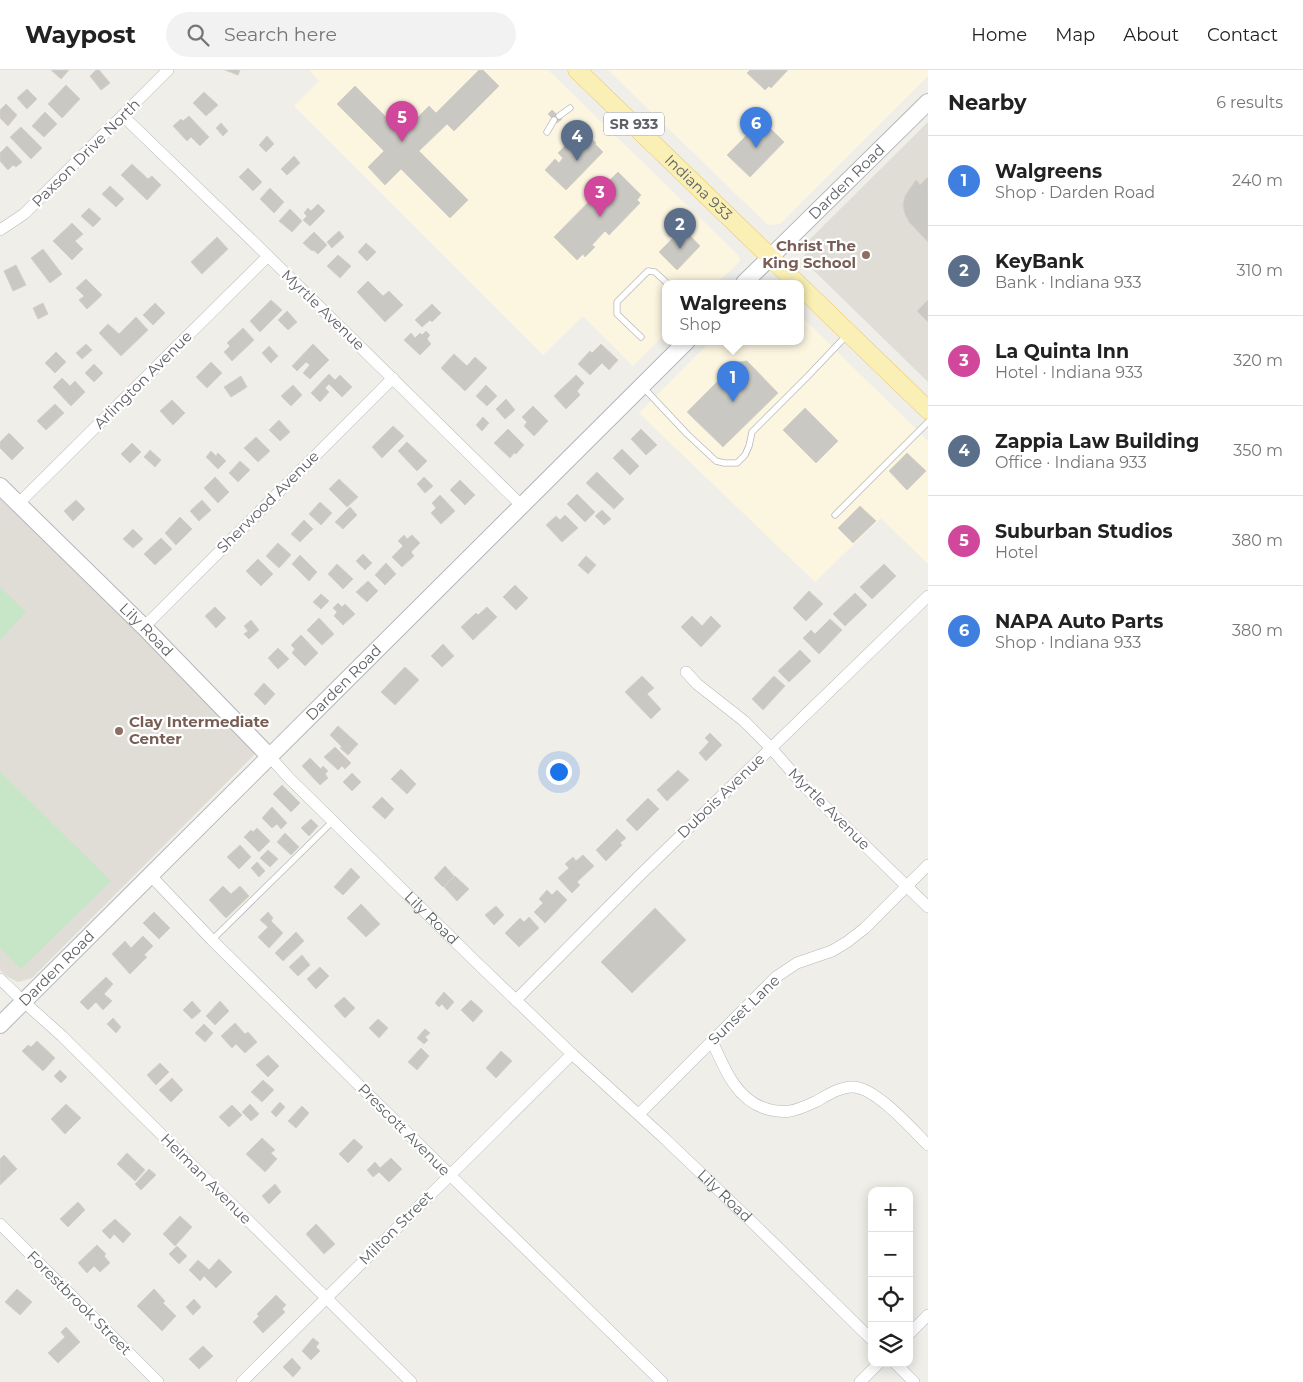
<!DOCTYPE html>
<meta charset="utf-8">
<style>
body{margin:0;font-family:Montserrat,sans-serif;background:#f2f2f2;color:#222}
.controls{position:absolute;right:15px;bottom:15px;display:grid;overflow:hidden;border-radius:10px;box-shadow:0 2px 12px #0003}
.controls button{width:45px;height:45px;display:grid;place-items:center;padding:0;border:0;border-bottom:1px solid #e0e0e0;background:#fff;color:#222;font:25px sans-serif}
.you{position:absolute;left:558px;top:701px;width:18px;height:18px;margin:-12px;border:4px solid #fff;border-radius:50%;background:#1a73e8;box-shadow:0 0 0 8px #1a73e833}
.badge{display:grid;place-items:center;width:32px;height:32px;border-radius:50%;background:#111827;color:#fff;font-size:16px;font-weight:700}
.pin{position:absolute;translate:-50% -41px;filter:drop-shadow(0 1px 2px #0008)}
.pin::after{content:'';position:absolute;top:26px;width:18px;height:15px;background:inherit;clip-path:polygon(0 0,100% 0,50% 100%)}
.popup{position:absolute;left:662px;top:210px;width:142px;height:65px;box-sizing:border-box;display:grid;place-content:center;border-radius:10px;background:#fff;filter:drop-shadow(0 1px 4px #0005);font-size:16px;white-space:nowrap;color:#767676}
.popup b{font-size:19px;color:#222}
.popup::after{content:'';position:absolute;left:50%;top:100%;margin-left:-10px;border:10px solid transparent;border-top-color:#fff}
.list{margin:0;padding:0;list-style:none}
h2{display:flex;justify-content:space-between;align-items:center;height:65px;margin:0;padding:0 20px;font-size:21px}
h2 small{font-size:16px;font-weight:400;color:#767676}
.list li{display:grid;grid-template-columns:32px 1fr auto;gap:15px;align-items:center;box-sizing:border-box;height:90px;padding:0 20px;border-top:1px solid #e0e0e0}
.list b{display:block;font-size:19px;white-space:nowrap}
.list p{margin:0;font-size:16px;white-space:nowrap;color:#767676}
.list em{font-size:16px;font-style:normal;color:#767676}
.icon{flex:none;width:28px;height:28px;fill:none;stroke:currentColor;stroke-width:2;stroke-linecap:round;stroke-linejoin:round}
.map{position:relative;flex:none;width:928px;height:1312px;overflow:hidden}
header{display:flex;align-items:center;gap:30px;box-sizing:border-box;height:70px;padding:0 25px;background:#fff;border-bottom:1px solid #e0e0e0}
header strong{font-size:24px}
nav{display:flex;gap:28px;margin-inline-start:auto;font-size:18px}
.search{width:350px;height:45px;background:#f2f2f2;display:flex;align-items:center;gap:12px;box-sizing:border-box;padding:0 18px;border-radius:28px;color:#767676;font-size:19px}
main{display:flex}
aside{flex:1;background:#fff}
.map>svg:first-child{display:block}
.commercial{fill:#fcf6e1}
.education{fill:#e0ddd6}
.green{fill:#c7e5c7}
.building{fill:#c9c8c2;stroke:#d5d0c7}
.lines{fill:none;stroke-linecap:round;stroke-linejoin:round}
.lane-casing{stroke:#b5b8bb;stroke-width:7}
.street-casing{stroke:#b5b8bb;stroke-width:12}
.secondary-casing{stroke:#b4b7bb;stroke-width:18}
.primary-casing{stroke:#e8c669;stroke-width:19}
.lane{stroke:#fff;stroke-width:5.5}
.street{stroke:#fff;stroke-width:11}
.secondary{stroke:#fff;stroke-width:16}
.primary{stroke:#faefb4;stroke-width:18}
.education-dot{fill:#8d6e63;stroke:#fff;stroke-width:2}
.labels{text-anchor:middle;stroke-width:4.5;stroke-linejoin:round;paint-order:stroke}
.shield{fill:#fff;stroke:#8f9295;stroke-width:1}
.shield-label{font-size:14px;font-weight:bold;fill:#5f6367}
.street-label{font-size:15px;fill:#5f6367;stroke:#fff}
.education-label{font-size:15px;font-weight:bold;fill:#785e54;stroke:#fff;text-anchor:end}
</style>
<header>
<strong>Waypost</strong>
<div class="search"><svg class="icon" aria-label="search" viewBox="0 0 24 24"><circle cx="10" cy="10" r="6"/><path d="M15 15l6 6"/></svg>Search here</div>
<nav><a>Home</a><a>Map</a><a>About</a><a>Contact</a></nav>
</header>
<main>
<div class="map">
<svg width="928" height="1312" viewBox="0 0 928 1312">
<rect width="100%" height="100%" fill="#f0eee8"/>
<path class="commercial" d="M309 0H548L739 186 740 191 717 213H666L665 264 633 296 583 246 543 285 294 36 319 11Z
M608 0H928V6L780 154 768 155Z
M801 246 928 371V494L881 448 815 512 639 343 711 271H800Z"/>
<path class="education" d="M928 52V312L806 193 804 181 805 177 808 171Z
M0 425 106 528 254 681V685L32 908 18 912 8 907 0 900Z"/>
<path class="green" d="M0 517 26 542 0 570Z
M0 702 111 811 21 899 0 878Z"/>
<path class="building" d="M51 0H69L61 9Z
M96 0H99L110 13 101 20 90 6Z
M225 0H240L238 5Z
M479 0H483L499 16 454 61 447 54 419 81 468 130 450 148 401 99 385 115 368 97 384 81 337 34 355 16 402 63 429 36 436 43Z
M750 0H788L771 18 769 16 765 20 747 3Z
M66 15 80 29 62 48 48 34Z
M27 19 37 29 27 39 17 28Z
M204 22 218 35 206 46 193 33Z
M6 34 17 45 8 56 0 48V40Z
M552 40 562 49 557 53 548 44Z
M45 42 57 54 44 67 32 56Z
M189 46 209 67 200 76 191 67 187 71 173 56 181 49 183 51Z
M762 50 784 72 750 107 727 85Z
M221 53 228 61 223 66 216 58Z
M21 57 42 78 31 89 10 67Z
M581 59 596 73 595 74 603 82 566 120 545 100 555 89 559 93 563 88 558 83Z
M267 66 274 74 266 82 259 75Z
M7 76 22 92 16 97 13 95 8 100 0 91V83Z
M294 86 300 93 287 105 281 99Z
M132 94 148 109 152 106 161 115 147 130 121 105Z
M248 98 262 112 253 121 239 107Z
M618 102 641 125 637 130 640 133 609 165 605 161 592 175 595 177 585 187 583 184 577 190 554 167Z
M928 107V172L909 152 905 144 903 135 905 126 916 110 920 115Z
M110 116 124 129 116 137 102 124Z
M270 118 284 132 274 143 260 129Z
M318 134 325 141 310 156 303 150 307 146 304 143 308 138 311 141Z
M89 138 101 149 93 157 81 146Z
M290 139 302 151 292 162 279 151Z
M72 153 83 164 75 171 83 179 72 190 53 171Z
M683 158 700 176 677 200 659 182Z
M339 161 344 167 332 178 327 172Z
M314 162 327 175 318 184 313 180 312 181 303 173Z
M217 167 228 179 202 204 191 192Z
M366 173 376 182 367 191 358 182Z
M43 179 62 204 50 213 31 188Z
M338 185 351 196 340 208 327 196Z
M16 195 26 215 13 221 4 201Z
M86 209 102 225 87 239 79 230 84 226 76 218Z
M368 211 383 226 389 221 403 235 385 252 357 222Z
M271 230 282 240 260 262 250 251Z
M928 230V252L917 241Z
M43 233 48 244 38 249 33 238Z
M155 233 165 243 153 255 143 245Z
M432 234 441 243 432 252 430 250 422 257 415 250Z
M287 241 297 252 288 260 278 250Z
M136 247 148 260 121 286 99 263 108 254 119 264Z
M243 258 254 270 232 291 224 282 230 276 227 273Z
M426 261 430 265 427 269 431 274 420 285 404 270 411 263 415 268 420 263 422 265Z
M86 274 92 280 82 289 76 283Z
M313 274 329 290 310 309 303 303 310 295 306 292 297 301 292 296Z
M601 274 618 290 609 300 602 293 590 305 578 294 590 281 592 283Z
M269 276 278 286 271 293 262 283Z
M56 282 66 292 55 303 45 293Z
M454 284 467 296 475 287 487 298 465 321 441 298Z
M747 291 778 323 723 377 687 342 737 292Z
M211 292 222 303 207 318 196 307Z
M94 294 103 303 94 312 85 303Z
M329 304 335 310 340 305 352 317 342 327 329 314 325 318 329 322 320 332 311 323Z
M576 305 584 313 577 321 580 325 566 339 554 326Z
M241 306 247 317 231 327 224 317Z
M62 308 70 316 75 311 85 322 71 336 53 317Z
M293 315 302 325 291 336 281 326Z
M486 315 497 326 487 336 476 326Z
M506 329 515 340 505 349 496 339Z
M172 330 185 343 173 355 160 341Z
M55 334 64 343 46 360 37 351Z
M533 336 548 351 534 366 524 356 527 352 522 347Z
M805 338 838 371 816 393 783 360Z
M483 347 489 353 482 361 476 355Z
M279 350 290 362 280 371 269 360Z
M393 356 404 366 382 388 372 377Z
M508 359 524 375 516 384 514 383 510 388 494 373Z
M641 359 657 375 646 385 631 369Z
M9 363 24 378 12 390 0 378V372Z
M256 367 270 381 258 392 244 378Z
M407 372 427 391 417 401 398 381Z
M132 373 141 382 130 393 121 384Z
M622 379 639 396 630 405 613 388Z
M150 380 161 390 155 397 144 387Z
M211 381 216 386 218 383 226 391 218 399 206 387Z
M907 383 926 401 907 420 889 401Z
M240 391 250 400 238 412 229 403Z
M597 402 624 429 614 439 586 413Z
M215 407 229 422 218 433 204 418Z
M424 407 433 416 425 423 417 414Z
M339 409 358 427 347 437 329 419Z
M460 410 475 425 465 435 450 420Z
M577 424 595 442 585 452 567 434Z
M440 425 455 441 441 454 431 443 436 438 432 433Z
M76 430 85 439 73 451 64 441Z
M202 430 211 440 199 451 190 441Z
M320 432 332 443 321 455 309 444Z
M860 436 876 451 853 473 838 458Z
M350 437 357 445 343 459 335 452Z
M602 440 611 449 604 455 595 446Z
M565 445 578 458 562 472 546 455 556 446 560 450Z
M180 447 192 459 176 475 165 463Z
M304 450 313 459 300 472 291 464Z
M133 459 143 469 133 478 123 469Z
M404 465 407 469 412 465 420 473 411 482 414 486 402 497 392 487 403 476 398 471Z
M161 468 172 479 155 495 144 484Z
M278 473 291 485 279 498 266 486Z
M363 484 372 493 365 500 356 491Z
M300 485 317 502 309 511 292 494Z
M586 486 596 495 588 504 578 495Z
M258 489 273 504 261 516 246 501Z
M386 493 396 504 385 515 375 505Z
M337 494 353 509 343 519 328 504Z
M884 494 896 506 872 529 860 517Z
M368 511 378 521 367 532 356 522Z
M515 515 528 528 516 540 503 527Z
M809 521 823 534 806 551 793 538Z
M855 523 867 535 845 556 833 544Z
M321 524 329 531 321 539 313 532Z
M338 533 342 537 345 534 355 544 343 555 334 546 337 542 333 538Z
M215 537 226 548 216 558 205 546Z
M487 537 497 547 473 570 461 557 476 543 478 545Z
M692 546 702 556 711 546 721 556 701 577 681 557Z
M319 548 334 564 322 575 307 560Z
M830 549 842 560 819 584 803 568 811 560 815 564Z
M251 550 259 560 249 569 244 564 248 561 244 556Z
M301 565 318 583 305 596 292 583 295 579 291 575Z
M443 574 454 586 442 597 431 586Z
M278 578 289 589 278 599 268 588Z
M800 580 811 591 789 612 778 601Z
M405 597 419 610 395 635 381 622Z
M642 606 654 618 647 624 661 639 651 649 625 622Z
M774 606 785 616 763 640 752 629Z
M264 613 275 624 265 635 254 624Z
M338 656 358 674 348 685 340 678 342 677 330 665Z
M710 663 722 675 706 691 699 683 709 672 705 668Z
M335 677 351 693 345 699 342 696 338 700 324 687Z
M310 688 321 699 323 696 328 701 325 704 328 708 320 715 302 696Z
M401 699 416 714 407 724 391 709Z
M678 700 689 710 667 731 657 720Z
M352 703 361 712 352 721 343 712Z
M282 715 300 733 291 742 273 724Z
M382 727 394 739 385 749 372 737Z
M648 728 659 739 637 761 626 750Z
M272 737 287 753 281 759 277 754 272 758 262 748Z
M311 749 318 756 309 766 301 758Z
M257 758 270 771 259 782 244 767 251 760 253 762Z
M617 759 626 768 620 773 622 775 606 791 596 780Z
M285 763 299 777 291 785 277 772Z
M240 775 251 787 239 799 227 787Z
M268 780 278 789 270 797 260 788Z
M583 785 594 796 577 812 580 815 572 823 558 808 569 798 565 794 573 787 576 791Z
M257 792 265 801 259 807 251 798Z
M445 796 454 806 443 817 434 808Z
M351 798 360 807 343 825 334 817Z
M455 806 469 819 457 831 444 817Z
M223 816 231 824 240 816 249 826 226 848 209 830Z
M547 820 552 825 557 820 567 830 545 853 534 842 543 833 539 829Z
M361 834 380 854 366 867 347 848Z
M496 836 504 845 494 855 485 845Z
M655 838 686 870 632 923 601 892Z
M154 842 170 858 159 869 143 853Z
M268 842 273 848 271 851 283 863 269 878 258 867 268 857 260 850Z
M529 847 539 858 519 877 505 863 520 848 524 852Z
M296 862 304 871 283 891 275 883Z
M143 866 153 876 144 885 147 887 130 904 112 884 125 871 131 878Z
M302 885 310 895 298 906 289 897Z
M320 897 329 906 316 919 307 909Z
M106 907 113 914 104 924 112 931 103 940 96 932 88 940 80 932Z
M444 922 454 932 447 940 442 934 439 937 435 933Z
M344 927 355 938 345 948 334 936Z
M471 930 483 941 473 952 461 940Z
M192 931 201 941 192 949 183 940Z
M220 931 229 941 215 955 206 946Z
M113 948 121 957 116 963 107 954Z
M378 949 388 958 379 968 369 958Z
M235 953 245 964 248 962 257 972 245 983 236 974 232 978 221 966Z
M204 954 213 963 205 972 195 963Z
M425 959 430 963 425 967 428 970 424 974 417 968Z
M37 971 55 988 43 1001 22 981 28 975 31 977Z
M421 978 429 986 417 1000 408 992Z
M501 981 512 991 496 1008 486 998Z
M268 985 279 996 268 1007 256 995Z
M160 993 169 1002 156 1015 147 1005Z
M60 1000 67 1007 61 1013 54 1006Z
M172 1008 183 1020 171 1032 159 1020Z
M263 1010 274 1020 262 1032 251 1022Z
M280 1032 285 1037 276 1047 271 1042Z
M66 1034 81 1048 65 1064 51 1049Z
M250 1034 259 1044 251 1051 242 1042Z
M232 1035 242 1045 229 1057 219 1047Z
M302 1036 309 1043 296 1058 288 1051Z
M262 1068 275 1080 271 1083 277 1089 265 1102 246 1084Z
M354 1069 363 1077 348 1093 339 1084Z
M127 1083 145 1100 135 1111 117 1094Z
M4 1085 17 1099 0 1115V1089Z
M391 1088 402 1099 389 1112 379 1102 373 1107 367 1100 375 1092 380 1098Z
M149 1099 156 1105 141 1120 135 1114Z
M275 1114 281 1122 269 1134 262 1126Z
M78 1132 85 1140 68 1157 60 1149Z
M180 1146 192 1157 175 1176 163 1164Z
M115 1149 131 1164 123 1173 114 1164 110 1169 102 1161Z
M316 1154 335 1174 324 1184 306 1164Z
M97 1175 106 1184 104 1186 110 1193 100 1202 94 1196 87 1203 78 1193Z
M177 1176 187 1186 179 1194 169 1184Z
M219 1189 232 1202 216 1218 204 1206 200 1211 189 1200 198 1190 209 1200Z
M17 1219 32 1232 20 1245 5 1232Z
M154 1219 165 1231 163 1233 176 1246 162 1261 137 1236Z
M276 1225 286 1235 282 1239 285 1242 263 1263 253 1252 259 1246 257 1244Z
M194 1229 201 1237 193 1245 186 1237Z
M66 1257 80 1272 58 1293 48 1283 65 1267 61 1262Z
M313 1268 319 1273 316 1277 320 1281 311 1290 302 1281Z
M203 1276 213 1286 199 1299 189 1289Z
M292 1288 301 1298 293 1307 283 1297Z"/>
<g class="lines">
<g class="lane-casing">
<path id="lane" d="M559 46 570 38
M547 62 554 50
M641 267 617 244V232L648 201 655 202 667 213
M642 316 687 364 716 391 724 393H737L745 385 749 376 752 362 808 306 847 265
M835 445 928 352
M212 870 333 751"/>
</g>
<g class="street-casing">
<g id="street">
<path d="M123 46 268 186 522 436"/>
<path d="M0 160 24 144 168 0"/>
<path d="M18 434 268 186"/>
<path d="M144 557 393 308"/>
<path d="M686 602 697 614 744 651 771 678 805 717 928 837"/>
<path id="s1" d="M270 687 289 708 475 891 572 984 663 1067 754 1154 872 1270"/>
<path d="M150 805 212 870 450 1105 662 1312"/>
<path d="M0 909 24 932 62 966 411 1312"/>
<path d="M516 930 638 807 928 526"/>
<path d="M712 971C724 997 735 1028 764 1038 786 1045 795 1041 815 1032 826 1026 841 1016 854 1017 877 1019 911 1058 928 1075"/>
<path d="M639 1044 776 907 797 893 832 881 847 872 865 858 928 795"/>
<path d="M0 1154 158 1312"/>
<path d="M909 1264 928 1245"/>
<path d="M895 1293 914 1312"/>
<path d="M242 1312 572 984"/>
<path d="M860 1312 879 1293"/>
</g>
</g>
<g class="secondary-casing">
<g id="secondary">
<path id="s2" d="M744 213 928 32"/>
<path id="s3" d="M0 416 144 557 270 687"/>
<path id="s4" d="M0 955 687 271"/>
</g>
</g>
<g class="primary-casing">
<g id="primary">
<path id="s5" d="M577 0 797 213"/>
<path d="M800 216 928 340"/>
</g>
</g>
<use href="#lane" class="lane"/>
<use href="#street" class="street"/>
<use href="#secondary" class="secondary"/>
<use href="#primary" class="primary"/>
</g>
<g class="education-dot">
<circle cx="866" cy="185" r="5"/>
<circle cx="119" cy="661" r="5"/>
</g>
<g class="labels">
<rect class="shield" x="604" y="42.5" width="60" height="23" rx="4"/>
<g class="shield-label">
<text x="634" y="59">SR 933</text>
</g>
<g class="street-label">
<text transform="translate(86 83) rotate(-45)" y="5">Paxson Drive North</text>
<text dy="5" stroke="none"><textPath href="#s2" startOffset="144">Darden Road</textPath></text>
<text dy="5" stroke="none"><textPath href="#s5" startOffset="169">Indiana 933</textPath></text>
<text transform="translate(323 240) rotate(44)" y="5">Myrtle Avenue</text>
<text transform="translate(143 310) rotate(-45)" y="5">Arlington Avenue</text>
<text transform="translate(268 432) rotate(-45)" y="5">Sherwood Avenue</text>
<text dy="5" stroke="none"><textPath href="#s3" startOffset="205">Lily Road</textPath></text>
<text dy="5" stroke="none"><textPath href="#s4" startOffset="485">Darden Road</textPath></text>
<text transform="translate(721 726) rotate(-44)" y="5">Dubois Avenue</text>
<text transform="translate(829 739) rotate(45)" y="5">Myrtle Avenue</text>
<text dy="5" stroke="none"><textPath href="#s1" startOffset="228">Lily Road</textPath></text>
<text dy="5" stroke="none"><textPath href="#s4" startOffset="80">Darden Road</textPath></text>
<text transform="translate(744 940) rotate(-44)" y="5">Sunset Lane</text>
<text transform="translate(404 1060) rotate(45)" y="5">Prescott Avenue</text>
<text transform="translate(206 1109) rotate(45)" y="5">Helman Avenue</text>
<text dy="5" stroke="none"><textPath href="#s1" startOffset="632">Lily Road</textPath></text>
<text transform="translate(396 1158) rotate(-45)" y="5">Milton Street</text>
<text transform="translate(79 1233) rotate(45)" y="5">Forestbrook Street</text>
</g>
<g class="education-label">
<text x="856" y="181">Christ The<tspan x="856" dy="17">King School</tspan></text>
<text x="129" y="657" text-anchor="start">Clay Intermediate<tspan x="129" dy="17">Center</tspan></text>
</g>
</g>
</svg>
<div class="controls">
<button>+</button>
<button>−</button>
<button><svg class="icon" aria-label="locate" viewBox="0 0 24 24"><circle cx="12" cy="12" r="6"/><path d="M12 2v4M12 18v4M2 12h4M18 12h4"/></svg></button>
<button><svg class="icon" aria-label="layers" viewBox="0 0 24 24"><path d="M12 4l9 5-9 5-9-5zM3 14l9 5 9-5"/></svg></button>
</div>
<div class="you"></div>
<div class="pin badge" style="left:733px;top:332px;background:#3f7fe0">1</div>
<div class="popup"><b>Walgreens</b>Shop</div>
<div class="pin badge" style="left:680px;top:179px;background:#5c6f8a">2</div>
<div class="pin badge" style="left:600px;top:147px;background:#d1479c">3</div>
<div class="pin badge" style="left:577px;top:91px;background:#5c6f8a">4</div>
<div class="pin badge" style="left:402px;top:72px;background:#d1479c">5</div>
<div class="pin badge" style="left:756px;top:78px;background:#3f7fe0">6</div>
</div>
<aside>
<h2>Nearby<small>6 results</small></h2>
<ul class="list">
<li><span class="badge" style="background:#3f7fe0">1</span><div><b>Walgreens</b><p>Shop · Darden Road</p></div><em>240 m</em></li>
<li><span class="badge" style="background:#5c6f8a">2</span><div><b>KeyBank</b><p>Bank · Indiana 933</p></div><em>310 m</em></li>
<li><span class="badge" style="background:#d1479c">3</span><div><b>La Quinta Inn</b><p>Hotel · Indiana 933</p></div><em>320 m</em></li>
<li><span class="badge" style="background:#5c6f8a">4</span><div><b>Zappia Law Building</b><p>Office · Indiana 933</p></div><em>350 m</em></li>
<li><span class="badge" style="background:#d1479c">5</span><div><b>Suburban Studios</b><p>Hotel</p></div><em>380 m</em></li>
<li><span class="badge" style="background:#3f7fe0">6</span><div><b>NAPA Auto Parts</b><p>Shop · Indiana 933</p></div><em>380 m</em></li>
</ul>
</aside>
</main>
